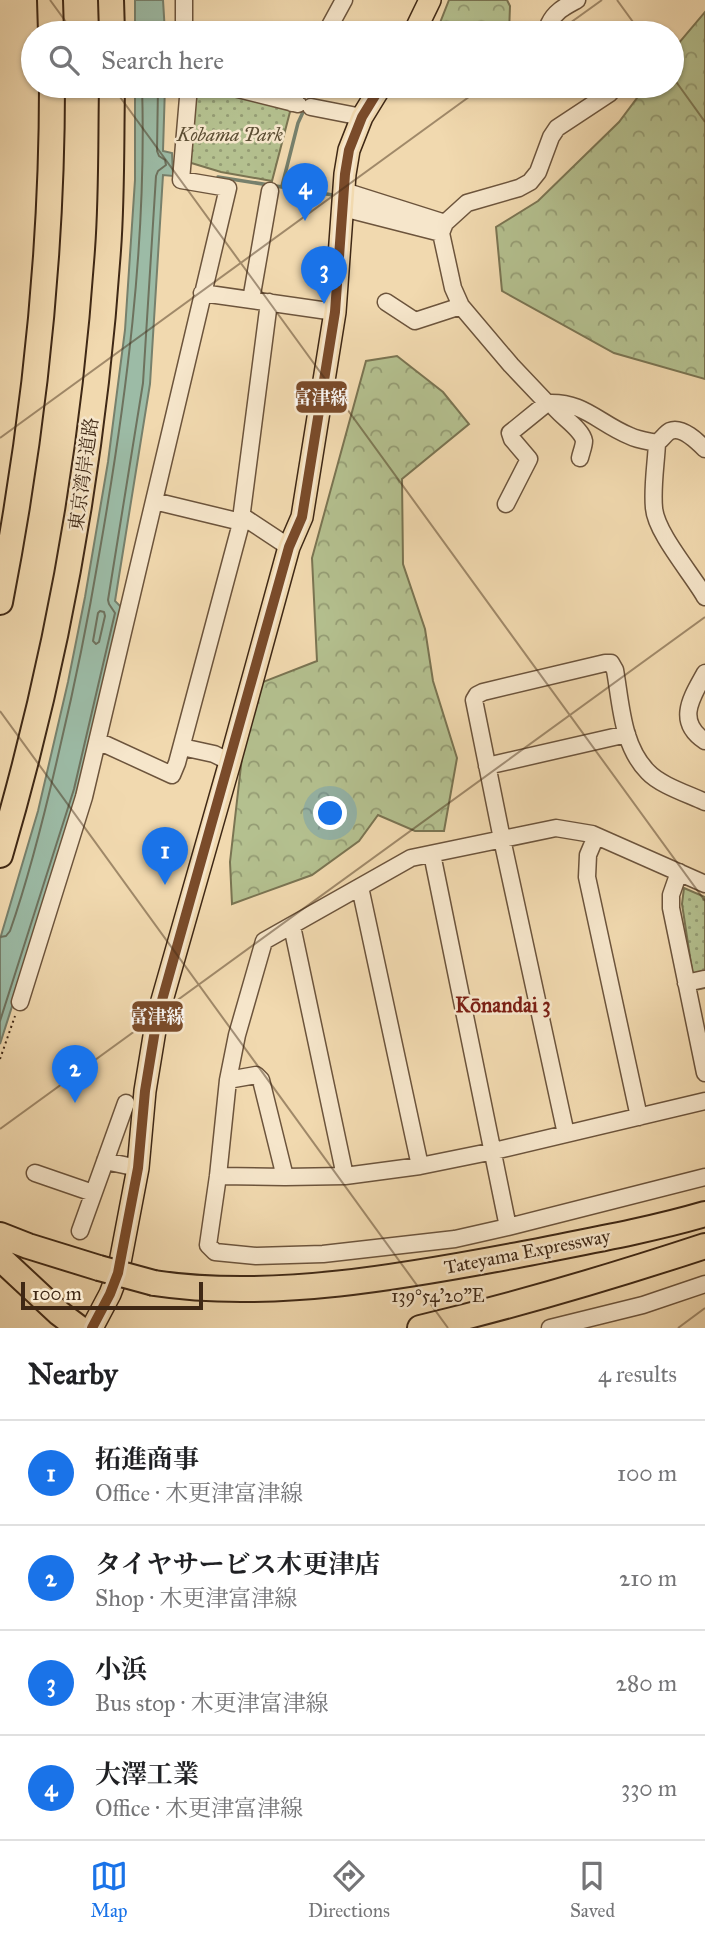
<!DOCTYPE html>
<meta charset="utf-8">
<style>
body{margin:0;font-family:"IM FELL Great Primer","Noto Serif JP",serif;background:#f2f2f2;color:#202124}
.scale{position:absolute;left:21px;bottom:18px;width:182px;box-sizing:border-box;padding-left:7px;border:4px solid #3f2815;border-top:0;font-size:19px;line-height:24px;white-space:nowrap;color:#3f2815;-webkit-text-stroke:5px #f6e6cb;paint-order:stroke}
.you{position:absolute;left:331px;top:814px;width:24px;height:24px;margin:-18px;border:5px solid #fff;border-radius:50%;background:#1a73e8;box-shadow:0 0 0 10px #1a73e833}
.badge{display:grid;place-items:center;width:46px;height:46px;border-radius:50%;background:#1a73e8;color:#fff;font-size:23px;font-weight:700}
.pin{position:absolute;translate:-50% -58px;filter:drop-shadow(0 2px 4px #0008)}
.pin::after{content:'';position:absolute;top:37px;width:24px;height:21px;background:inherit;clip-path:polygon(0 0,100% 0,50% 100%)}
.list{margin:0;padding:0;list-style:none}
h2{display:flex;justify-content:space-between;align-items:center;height:91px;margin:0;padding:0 28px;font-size:30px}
h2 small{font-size:23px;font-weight:400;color:#757577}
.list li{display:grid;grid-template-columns:46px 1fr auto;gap:21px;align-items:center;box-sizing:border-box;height:105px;padding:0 28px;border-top:2px solid #e0e0e0}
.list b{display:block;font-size:26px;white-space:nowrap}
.list p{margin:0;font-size:23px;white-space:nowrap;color:#757577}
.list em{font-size:23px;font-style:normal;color:#757577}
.icon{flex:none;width:38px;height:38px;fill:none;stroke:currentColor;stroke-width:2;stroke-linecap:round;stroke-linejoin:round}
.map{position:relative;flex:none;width:705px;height:1328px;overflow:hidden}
.search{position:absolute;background:#fff;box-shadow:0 2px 5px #0004;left:21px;right:21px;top:21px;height:77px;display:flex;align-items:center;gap:18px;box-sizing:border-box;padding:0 24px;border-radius:38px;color:#757577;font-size:26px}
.sheet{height:511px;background:#fff}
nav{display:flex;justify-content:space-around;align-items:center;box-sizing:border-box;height:98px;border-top:2px solid #e0e0e0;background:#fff;font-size:19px;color:#757577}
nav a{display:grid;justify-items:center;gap:4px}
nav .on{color:#1a73e8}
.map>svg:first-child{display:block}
.forest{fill:url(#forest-crowns);stroke:#7a7452;stroke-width:2}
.park{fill:url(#park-dots);stroke:#7a7452;stroke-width:2}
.water{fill:#9cbba6;stroke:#77806c;stroke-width:2}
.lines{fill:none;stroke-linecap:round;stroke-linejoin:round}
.shore{stroke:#6e725e;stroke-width:2}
.stream{stroke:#77806c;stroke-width:3.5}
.minor-casing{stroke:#6c543c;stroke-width:19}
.major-casing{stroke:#3f2815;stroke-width:24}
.highway-casing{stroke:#3f2815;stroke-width:28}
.path{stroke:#3f2815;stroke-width:2;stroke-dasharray:2 3.5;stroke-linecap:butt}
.minor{stroke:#f6e6cb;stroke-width:16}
.major{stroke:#f1d9af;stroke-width:21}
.highway{stroke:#f1d9af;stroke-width:24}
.highway-bridge-casing{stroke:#3f2815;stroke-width:28;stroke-linecap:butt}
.highway-bridge{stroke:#f1d9af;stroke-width:24}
.bus-1-casing{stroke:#f6e6cb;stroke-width:16}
.bus-1{stroke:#7a4b2a;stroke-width:10}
.ticks{fill:none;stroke:#3f2815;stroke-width:2;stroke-opacity:0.45}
.labels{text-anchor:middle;stroke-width:5;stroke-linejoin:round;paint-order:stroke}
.park-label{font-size:19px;font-style:italic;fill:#5c4e34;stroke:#f6e6cb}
.street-label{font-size:19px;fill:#3f2815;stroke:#f6e6cb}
.neighbourhood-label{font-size:21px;font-weight:bold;fill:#7a1f14;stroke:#f6e6cb}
.ticks-label{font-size:18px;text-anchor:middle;fill:#3f2815;stroke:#f6e6cb;stroke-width:5;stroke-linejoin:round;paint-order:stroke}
.line-badge{stroke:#f6e6cb;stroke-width:2.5}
.badge-label{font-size:19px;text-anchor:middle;font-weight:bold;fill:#fff}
</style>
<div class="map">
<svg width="705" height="1328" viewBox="0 0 705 1328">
<defs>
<pattern id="forest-crowns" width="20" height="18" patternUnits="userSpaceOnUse" patternTransform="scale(1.75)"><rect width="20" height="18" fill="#b4c08f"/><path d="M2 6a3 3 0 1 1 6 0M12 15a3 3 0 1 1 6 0" fill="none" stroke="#949c74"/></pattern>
<pattern id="park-dots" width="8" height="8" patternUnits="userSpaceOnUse" patternTransform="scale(1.75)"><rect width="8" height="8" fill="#b4c08f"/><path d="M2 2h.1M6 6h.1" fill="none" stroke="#949c74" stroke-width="1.8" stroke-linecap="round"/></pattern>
</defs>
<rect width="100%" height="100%" fill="#f1d9af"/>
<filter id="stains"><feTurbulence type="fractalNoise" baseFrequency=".00286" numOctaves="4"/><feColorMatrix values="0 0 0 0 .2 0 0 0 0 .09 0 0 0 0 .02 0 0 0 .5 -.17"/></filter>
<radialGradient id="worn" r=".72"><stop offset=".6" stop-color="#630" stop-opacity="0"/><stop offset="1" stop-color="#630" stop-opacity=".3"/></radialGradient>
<path class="forest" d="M449 0H507L510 6 509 33H436Z
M705 12V379L614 353 502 291 496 227 538 201 619 122 646 86H672V51Z
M397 356 443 392 469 424 402 479 403 564 425 629 433 681 457 758 444 831H415L378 815 359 841 312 875 232 904 230 862 250 687 317 661 312 558 366 361Z"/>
<path class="park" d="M194 86H200L291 108 272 181 221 172 188 162Z
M684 888 705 897V988L695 990 682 904Z"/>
<path class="water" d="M135 0H163L165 33H135Z
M135 86H165L163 151 172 153 173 176 163 175 150 384 115 601 123 609 81 791 0 1044V939L38 811 68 682 85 597 108 462 125 330 135 180Z"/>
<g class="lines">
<path class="shore" d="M100 611 104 612 105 616 99 642 96 644 93 641 98 613Z
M0 937 6 936 10 931C31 871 46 809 60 747 75 684 88 620 99 555 126 402 147 242 142 86
M0 1021 74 789 115 613 109 604 108 600 143 383 156 176 158 171 166 165 165 160 159 156 157 151 158 86"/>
<path class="stream" d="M218 177 333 195
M282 186 298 123 315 86"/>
<g class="minor-casing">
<path id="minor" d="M184 0V33
M326 33 344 0
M562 33 549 24C555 11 566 6 577 0
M226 86 298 104
M605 86 610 93 557 128 551 137 538 172 530 182 519 188 467 203 445 223 441 233 453 288 461 306 511 365 547 403C584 401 598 423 630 436 638 440 648 441 657 443
M292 103 300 86
M311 107 362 117
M344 191 445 223
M343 208 441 233
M202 293 335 312
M251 300 270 191
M386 302 415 321 461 306
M551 403C558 415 582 428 584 441 584 446 581 453 580 458
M705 449C698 442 682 426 670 431 666 433 661 440 657 443 656 464 652 487 654 508 656 533 692 574 705 597
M154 501 241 522
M506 504 529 459 512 439 510 433 547 403
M242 516 289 547
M705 673C692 697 675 721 705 741
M98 741 172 775 177 763 240 527 269 302
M182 747 214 754 230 762
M487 766 627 734
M596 836 588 855 587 877 639 1117
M432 854 508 1227
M679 872 671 895V908L705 1073
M705 884 592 834 556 828 411 858 264 941 237 1035 228 1080 218 1176 208 1245 215 1252 256 1256 323 1254 455 1239 508 1227 705 1177
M360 887 420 1166
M292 926 345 1176
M686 983 704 979
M20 1002 84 797 228 188 181 180 189 86
M228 1080 256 1075 261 1080 285 1177
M566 1134 502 839 474 700 477 695 483 692 605 663H611L615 670C621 704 622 746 648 772 660 785 688 794 705 802
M105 1161 138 1168
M35 1173 93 1193
M218 1176 285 1177 345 1176 420 1166 494 1151 705 1101
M80 1231 126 1103
M550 1328 643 1305 705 1284"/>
</g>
<g class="major-casing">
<path id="major" d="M414 33 430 0
M92 1328 110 1294 118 1273 138 1168 145 1091 157 1018 230 762 289 547 302 517 335 312 345 174 349 150 362 117 381 86"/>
</g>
<g class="highway-casing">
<path id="highway" d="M50 0 51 33
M111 0 112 33
M0 602C33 432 52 259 52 86
M0 855C58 658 94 455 108 250 112 196 111 140 112 86
M0 1235 28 1246 99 1268
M0 1258 59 1313 79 1328
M154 1283C271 1301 407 1276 523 1254 583 1242 647 1231 705 1214
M420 1328C516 1305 611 1277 705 1246"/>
</g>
<path class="path" d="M0 1059 15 1016"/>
<use href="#minor" class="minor"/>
<use href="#major" class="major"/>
<use href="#highway" class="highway"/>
<g class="highway-bridge-casing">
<path id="highway-bridge" d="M99 1268 154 1283"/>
</g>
<use href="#highway-bridge" class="highway-bridge"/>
<g class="bus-1-casing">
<path id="bus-1" d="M92 1328 110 1294 118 1273 138 1168 145 1091 157 1018 289 547 302 517 335 312 345 174 349 150 362 117 381 86"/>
</g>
<use href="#bus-1" class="bus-1"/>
</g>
<path class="ticks" d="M50 0 74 33M617 0 641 33M556 33 602 0M672 76 705 122M112 86 705 901M0 438 484 86M0 711 448 1328M0 1129 705 617M678 1328 705 1308"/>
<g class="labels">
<g class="park-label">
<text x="230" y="141">Kobama Park</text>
</g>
<g class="street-label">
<text transform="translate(83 474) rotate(-82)" y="7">東京湾岸道路</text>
<text transform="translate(527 1251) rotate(-11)" y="7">Tateyama Expressway</text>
</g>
<g class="neighbourhood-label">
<text x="503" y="1012">Kōnandai 3</text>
</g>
</g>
<g class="ticks-label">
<text x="438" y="1302">139°54'20"E</text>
</g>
<g class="line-badge">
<rect x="295" y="380" width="53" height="34" rx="7" fill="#7a4b2a"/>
<rect x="131" y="1000" width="53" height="33" rx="7" fill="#7a4b2a"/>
</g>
<g class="badge-label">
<text x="321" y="404">富津線</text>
<text x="157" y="1023">富津線</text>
</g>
<rect width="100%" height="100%" filter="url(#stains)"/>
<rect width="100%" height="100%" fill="url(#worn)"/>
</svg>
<div class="scale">100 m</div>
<div class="you"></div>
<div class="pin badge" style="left:165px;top:885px">1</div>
<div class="pin badge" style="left:75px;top:1103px">2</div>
<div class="pin badge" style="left:324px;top:304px">3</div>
<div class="pin badge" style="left:305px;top:221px">4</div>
<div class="search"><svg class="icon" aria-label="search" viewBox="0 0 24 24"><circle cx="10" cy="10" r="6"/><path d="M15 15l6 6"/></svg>Search here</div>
</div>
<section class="sheet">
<h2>Nearby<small>4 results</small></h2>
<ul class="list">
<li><span class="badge">1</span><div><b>拓進商事</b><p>Office · 木更津富津線</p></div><em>100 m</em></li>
<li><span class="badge">2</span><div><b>タイヤサービス木更津店</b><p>Shop · 木更津富津線</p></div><em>210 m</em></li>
<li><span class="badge">3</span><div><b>小浜</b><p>Bus stop · 木更津富津線</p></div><em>280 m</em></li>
<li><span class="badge">4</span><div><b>大澤工業</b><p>Office · 木更津富津線</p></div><em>330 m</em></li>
</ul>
</section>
<nav>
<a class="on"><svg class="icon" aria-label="map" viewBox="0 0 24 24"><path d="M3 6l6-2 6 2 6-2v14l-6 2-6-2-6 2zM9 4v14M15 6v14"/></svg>Map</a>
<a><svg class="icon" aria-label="directions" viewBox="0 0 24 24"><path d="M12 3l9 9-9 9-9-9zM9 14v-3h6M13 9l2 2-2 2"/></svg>Directions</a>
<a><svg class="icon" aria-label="saved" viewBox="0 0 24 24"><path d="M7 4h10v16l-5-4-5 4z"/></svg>Saved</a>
</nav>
